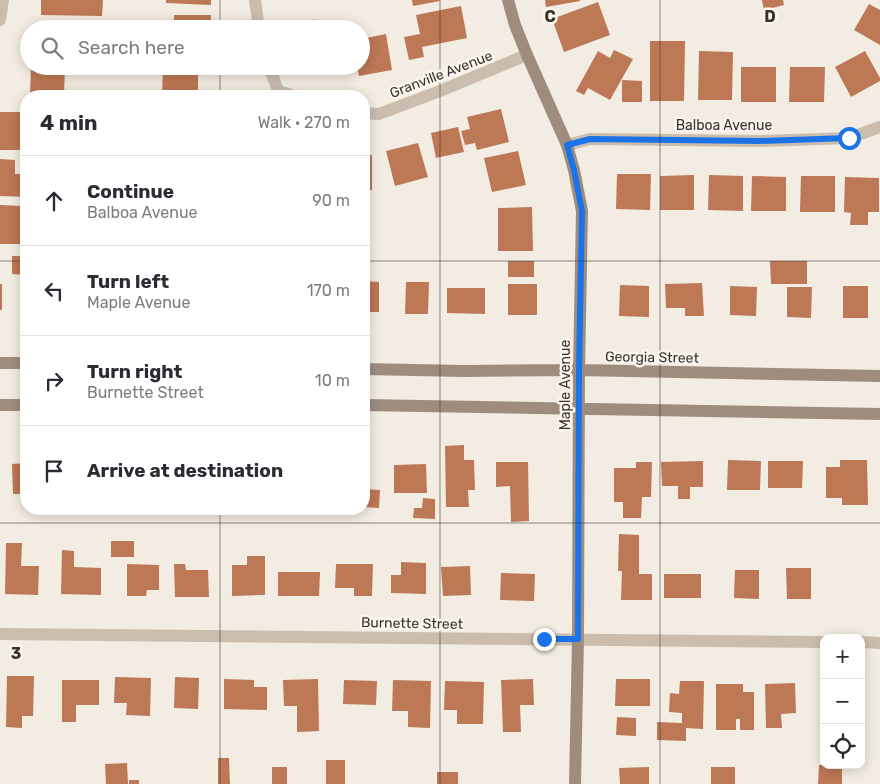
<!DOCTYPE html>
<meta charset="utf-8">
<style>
body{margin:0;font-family:Rubik,sans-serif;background:#f7f7f7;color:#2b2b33}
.controls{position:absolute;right:15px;bottom:15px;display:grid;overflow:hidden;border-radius:10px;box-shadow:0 2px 12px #0003}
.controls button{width:45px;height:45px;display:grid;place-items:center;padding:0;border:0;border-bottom:1px solid #e1e1e2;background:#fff;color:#2b2b33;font:25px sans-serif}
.stop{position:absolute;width:15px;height:15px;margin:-11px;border:4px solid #1a73e8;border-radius:50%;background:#fff}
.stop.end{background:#1a73e8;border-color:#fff;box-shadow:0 1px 5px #0008}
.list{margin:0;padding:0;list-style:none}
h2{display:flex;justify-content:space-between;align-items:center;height:65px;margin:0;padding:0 20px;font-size:21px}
h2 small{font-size:16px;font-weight:400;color:#7c7c81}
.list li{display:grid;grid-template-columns:32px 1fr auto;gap:15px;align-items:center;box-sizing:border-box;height:90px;padding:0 20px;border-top:1px solid #e1e1e2}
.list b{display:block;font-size:19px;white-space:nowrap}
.list p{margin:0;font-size:16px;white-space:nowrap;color:#7c7c81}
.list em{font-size:16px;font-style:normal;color:#7c7c81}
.icon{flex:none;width:28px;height:28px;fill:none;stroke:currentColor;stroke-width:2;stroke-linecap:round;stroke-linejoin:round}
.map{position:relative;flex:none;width:880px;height:784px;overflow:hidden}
.search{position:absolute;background:#fff;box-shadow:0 2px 12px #0003;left:20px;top:20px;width:350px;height:55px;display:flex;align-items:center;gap:12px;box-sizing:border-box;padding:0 18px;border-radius:28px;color:#7c7c81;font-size:19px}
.panel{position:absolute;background:#fff;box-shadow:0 2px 12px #0003;left:20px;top:90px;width:350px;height:425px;border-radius:20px}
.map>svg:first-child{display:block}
.building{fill:#bd7855}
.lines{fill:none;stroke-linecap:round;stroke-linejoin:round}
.street{stroke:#cabdae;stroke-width:12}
.secondary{stroke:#9e8d7f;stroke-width:12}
.route{stroke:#1a73e8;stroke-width:6}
.grid{fill:none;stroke:#39312c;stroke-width:1;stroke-opacity:0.55}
.labels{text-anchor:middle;stroke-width:5;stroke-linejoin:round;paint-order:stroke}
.street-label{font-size:14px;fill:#39312c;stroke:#faf5ee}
.grid-label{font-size:16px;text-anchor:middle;font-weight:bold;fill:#39312c;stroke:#faf5ee;stroke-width:5;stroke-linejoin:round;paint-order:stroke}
</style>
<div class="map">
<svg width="880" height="784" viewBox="0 0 880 784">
<rect width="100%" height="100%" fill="#f2ece2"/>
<path class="building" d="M41 0H103L102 16 41 15Z
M166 0H211V5L166 3Z
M412 0H439L440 1 413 6Z
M545 0H580V1L546 7Z
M762 0H783L784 5 764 10Z
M598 2 610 35 564 52 552 19Z
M869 4 880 10V45L854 30Z
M461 6 467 38 422 47 424 57 409 60 404 37 420 34 416 15Z
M174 15H211V29H174Z
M314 19 323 29H303Z
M42 22 90 23V29H42Z
M386 34 392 70 359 76 357 66H361V39Z
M650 41H685L684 101H650Z
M614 50 633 59 610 100 588 88 584 95 576 91 598 51 610 58Z
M699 51 733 52 732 100H698Z
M865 51 880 78V81L851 97 835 67Z
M31 66 65 67 64 96H30Z
M163 66H198V96H162Z
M741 67H776V102H741Z
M790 67H825L824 102H789Z
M622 80 642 81V102H622Z
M501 109 509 142 477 150 475 143 465 145 461 131 470 129 467 117Z
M0 112H26V150H0Z
M458 127 464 152 436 158 431 133Z
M418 143 428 177 395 186 386 151Z
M518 151 526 185 492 192 484 158Z
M364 155H372V190H364Z
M0 159 15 160V174H26V197L0 196Z
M617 174H651L650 210 616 209Z
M694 175V210H660V176Z
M709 175 743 176V211L708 210Z
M752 176 786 177V211H751Z
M801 176H835V212H800Z
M845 177 879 178V212H868V225H850L851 213 844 212Z
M0 205 23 206 22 244H0Z
M532 207 533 251H498V208Z
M12 256H24V275L12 274Z
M508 261H534V277H508Z
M770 261H807V284H771Z
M364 281 379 282V312H364Z
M406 282H429L428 314H405Z
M702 283 704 316H685V308H666L665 284Z
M0 284H2V310H0Z
M508 284H537V315H508Z
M620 285 649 286V317L619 316Z
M730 286 757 287 756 316 730 315Z
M843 286H868V318H843Z
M787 287H812L811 318 787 317Z
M447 288H485V314L447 313Z
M464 445V460H474L475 490H468L469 507H446L445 446Z
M728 460 761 461 760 490H727Z
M840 460H867L868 505H842V498H826V467H840Z
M703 461V487H690V499H678V486H662L661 462Z
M768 461H803L802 488H768Z
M496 462H528L529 521 511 522 510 486 496 487Z
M636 462H652L651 497H642L641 518H623V502H614V468H636Z
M26 463V494H13L12 464Z
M426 464 427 493H394V465Z
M364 489 380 490 379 508 364 507Z
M423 498 435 499V519L413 518 414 508H422Z
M619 534 639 535V574H652V600H621L622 571H618Z
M111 541H134V557H111Z
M6 543H22L21 566H39L38 595 5 594Z
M62 550 74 551V567L101 568V595L61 594Z
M247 556H265V595L232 596V565H247Z
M401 562 426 563V594L391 593V575H401Z
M127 564 159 565V590H147L146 596H127Z
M174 564H185L186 570H208L209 597H175Z
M336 564H373L372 596H354V588H335Z
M470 566 471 595 443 596 441 567Z
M786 568H811V599H787Z
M735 570H759V599L734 598Z
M278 572H320L319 596H278Z
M501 573 535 574 534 601 500 600Z
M664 574H701V598H664Z
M7 676H34L33 716H22V728L6 727Z
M115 677 151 678 150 716 126 715 127 703H114Z
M175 677 199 678 198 709 174 708Z
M224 679 254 680V687H267V710L224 709Z
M318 679 319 731 297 732V706H284L283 680Z
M533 679 534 705H520L521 732H503L501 680Z
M616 679H650V706H615Z
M62 680H99V705H76V722H62Z
M344 680 377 681 376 705 343 704Z
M393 680 431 681 430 728 408 727V711H392Z
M445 681 484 682 483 724H457V710H444Z
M680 681H704L703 729 686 728V741L657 740V722L682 723V713L669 712 670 693 679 694Z
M795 683 796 713 781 714 782 728H766L765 684Z
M716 684H743V692H754V730H740V719H736V730H716Z
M821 684H824V718H822Z
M617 717 636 718V736L616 735Z
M218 758H229L230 784H218Z
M326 760H345V784H326Z
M127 763 128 784H106L105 764Z
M819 765H842V784H818Z
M272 767H287V784H272Z
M649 767V784H620L619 768Z
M711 767H735V784H711Z
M437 772H458V784H437Z
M129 780H139V784H129Z"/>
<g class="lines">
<path class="street" d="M255 0 259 29
M0 20 3 0
M269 66 278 91 294 96
M364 113 379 114 440 91 527 55
M567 145 590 139 759 141 849 138 880 127
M0 634 824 642
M861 642 880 643"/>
<path class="secondary" d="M508 0 515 25 527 55 567 145 574 170 582 211 579 370 578 639 575 784
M0 363H26
M364 369 464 371 579 370 880 376
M0 405H26
M364 405 880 414"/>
</g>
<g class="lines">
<path class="route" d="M544 639H578L579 370 582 211 574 170 567 145 590 139 759 141 849 138"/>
</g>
<path class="grid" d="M220 0V29M440 0V784M660 0V784M220 66V96M0 261H26M364 261H880M220 509V784M0 523H880"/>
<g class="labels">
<g class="street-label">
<text transform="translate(441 74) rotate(-21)" y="5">Granville Avenue</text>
<text x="724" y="130">Balboa Avenue</text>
<text transform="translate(652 357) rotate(1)" y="5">Georgia Street</text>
<text transform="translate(565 385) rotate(-90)" y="5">Maple Avenue</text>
<text transform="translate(412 623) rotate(1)" y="5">Burnette Street</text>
</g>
</g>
<g class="grid-label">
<text x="550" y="22">C</text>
<text x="770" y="22">D</text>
<text x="16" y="659">3</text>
</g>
</svg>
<div class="controls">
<button>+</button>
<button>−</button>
<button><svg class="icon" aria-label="locate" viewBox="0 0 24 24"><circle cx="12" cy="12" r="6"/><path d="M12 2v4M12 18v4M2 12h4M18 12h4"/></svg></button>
</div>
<div class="stop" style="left:849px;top:138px"></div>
<div class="stop end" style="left:544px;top:639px"></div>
<div class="search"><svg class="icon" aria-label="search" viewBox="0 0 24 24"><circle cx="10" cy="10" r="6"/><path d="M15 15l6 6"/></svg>Search here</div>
<section class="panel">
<h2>4 min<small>Walk · 270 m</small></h2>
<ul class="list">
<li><svg class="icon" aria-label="ahead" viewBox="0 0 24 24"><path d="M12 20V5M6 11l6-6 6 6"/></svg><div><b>Continue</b><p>Balboa Avenue</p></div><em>90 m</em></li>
<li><svg class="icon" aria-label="left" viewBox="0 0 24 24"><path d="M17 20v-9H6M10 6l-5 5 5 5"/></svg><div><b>Turn left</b><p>Maple Avenue</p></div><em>170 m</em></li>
<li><svg class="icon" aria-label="right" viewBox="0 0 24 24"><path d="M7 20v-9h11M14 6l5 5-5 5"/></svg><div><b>Turn right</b><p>Burnette Street</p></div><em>10 m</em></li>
<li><svg class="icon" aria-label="arrive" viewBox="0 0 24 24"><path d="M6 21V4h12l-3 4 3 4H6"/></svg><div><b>Arrive at destination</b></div></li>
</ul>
</section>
</div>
